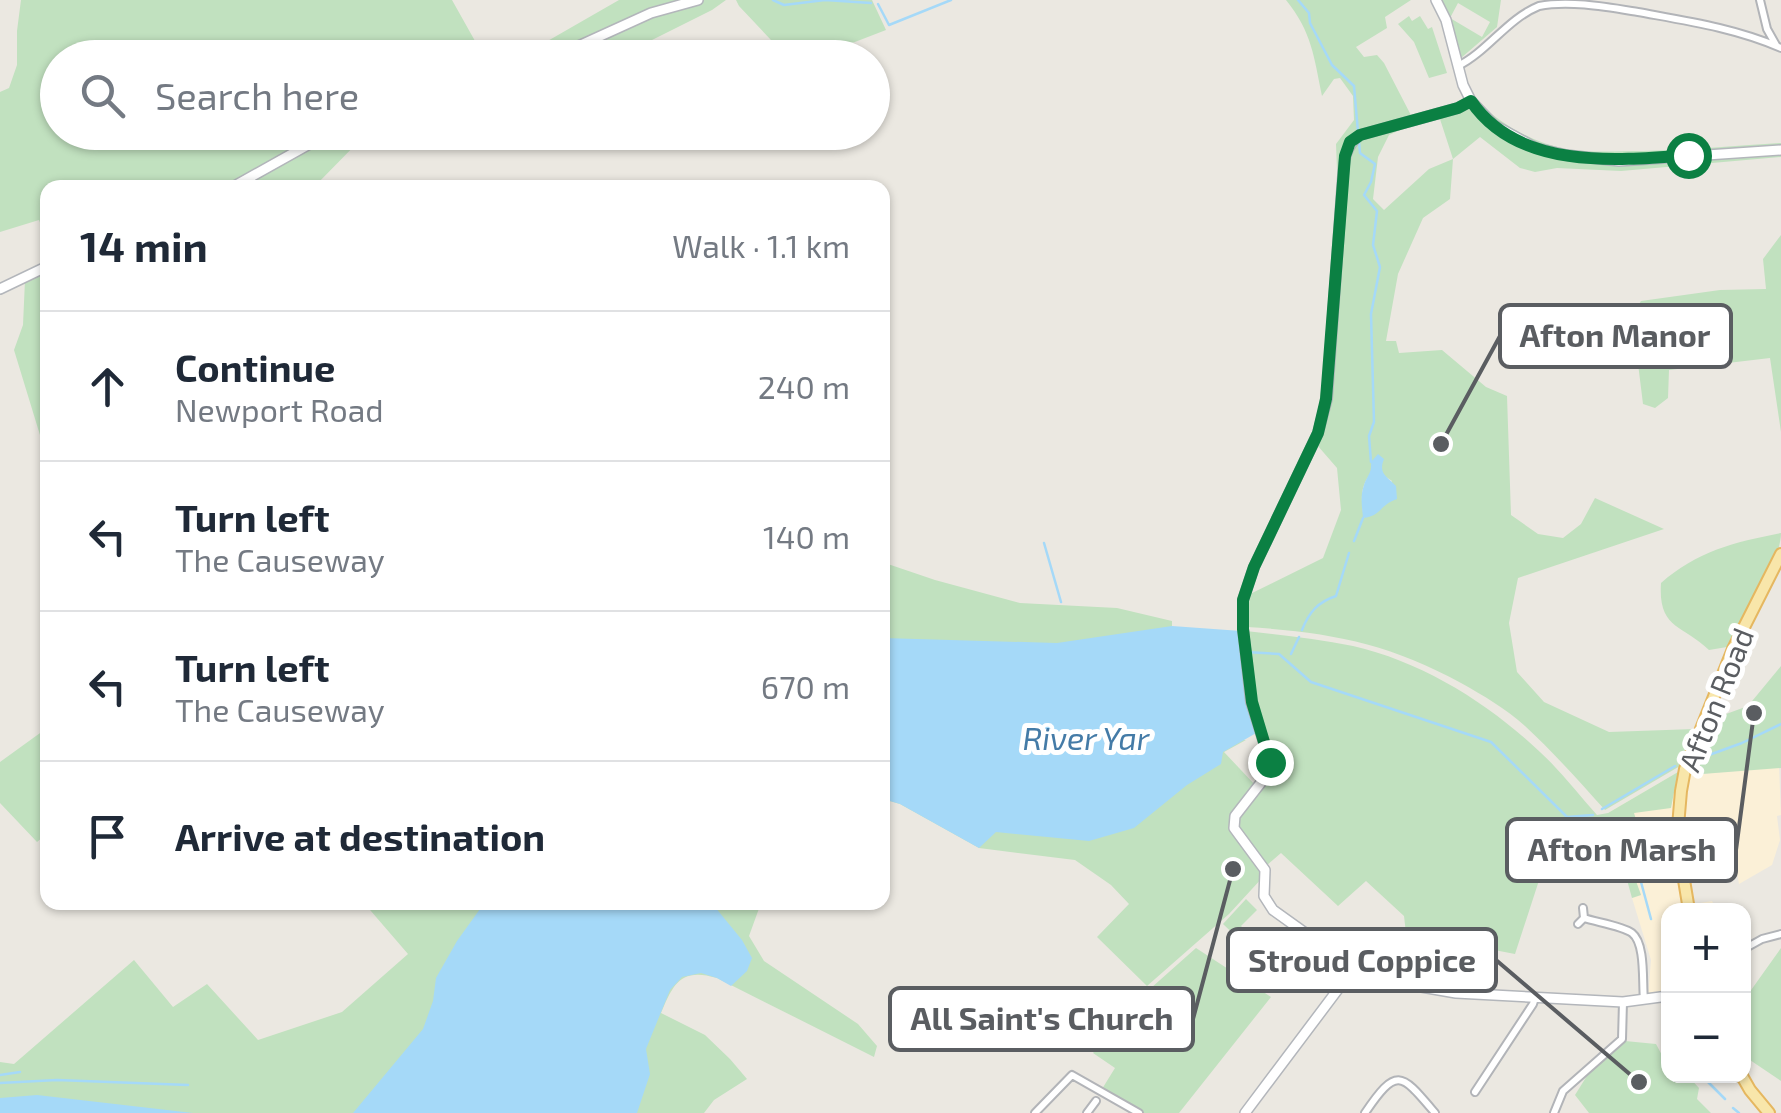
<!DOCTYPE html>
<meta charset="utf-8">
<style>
body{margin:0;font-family:"Exo 2",sans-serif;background:#f2f2f3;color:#1f2937}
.controls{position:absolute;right:30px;bottom:30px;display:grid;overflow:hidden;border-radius:20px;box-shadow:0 2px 8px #0004}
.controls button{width:90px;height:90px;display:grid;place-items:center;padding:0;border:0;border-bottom:2px solid #e0e1e3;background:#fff;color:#1f2937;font:50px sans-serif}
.stop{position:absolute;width:30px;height:30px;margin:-22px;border:8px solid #0b8043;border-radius:50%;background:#fff}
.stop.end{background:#0b8043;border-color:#fff;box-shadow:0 2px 10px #0008}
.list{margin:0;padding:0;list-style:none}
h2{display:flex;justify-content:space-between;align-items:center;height:130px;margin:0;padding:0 40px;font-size:42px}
h2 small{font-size:32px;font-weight:400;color:#747a83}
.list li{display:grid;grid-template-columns:65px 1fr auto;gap:30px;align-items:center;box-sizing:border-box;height:150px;padding:0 40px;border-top:2px solid #e0e1e3}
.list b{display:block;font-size:38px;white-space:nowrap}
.list p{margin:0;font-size:32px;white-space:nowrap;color:#747a83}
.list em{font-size:32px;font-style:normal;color:#747a83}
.icon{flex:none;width:55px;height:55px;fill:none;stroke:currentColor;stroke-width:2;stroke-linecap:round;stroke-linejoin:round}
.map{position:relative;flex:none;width:1781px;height:1113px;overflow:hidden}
.search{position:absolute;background:#fff;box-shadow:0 2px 8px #0004;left:40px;top:40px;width:850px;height:110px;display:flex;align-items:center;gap:25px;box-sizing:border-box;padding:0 35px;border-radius:55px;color:#747a83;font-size:38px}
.panel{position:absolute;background:#fff;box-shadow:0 2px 8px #0004;left:40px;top:180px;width:850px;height:730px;border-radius:20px}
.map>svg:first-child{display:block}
.commercial{fill:#fbf0d7}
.green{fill:#c1e1bf;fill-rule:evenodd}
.water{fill:#a5d9f8}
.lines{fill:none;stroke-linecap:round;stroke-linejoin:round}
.stream{stroke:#a5d9f8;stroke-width:2.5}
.street-casing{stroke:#b2b4b8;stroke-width:10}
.secondary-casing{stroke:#b3b6bb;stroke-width:12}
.primary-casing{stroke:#e5b760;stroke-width:14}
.street{stroke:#fff;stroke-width:6}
.secondary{stroke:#fff;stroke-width:9}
.primary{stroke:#f8e6aa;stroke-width:10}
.route{stroke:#0b8043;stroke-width:12}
.labels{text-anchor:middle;stroke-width:10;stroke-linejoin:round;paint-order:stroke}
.street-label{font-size:30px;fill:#5a5d61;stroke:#fff}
.water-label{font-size:32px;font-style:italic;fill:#447ba7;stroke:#fff}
.leader{fill:none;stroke:#5a5d61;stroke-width:4}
.callout-dot{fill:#5a5d61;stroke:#fff;stroke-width:4}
.callout{fill:#fff;stroke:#5a5d61;stroke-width:4}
.callout-label{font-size:32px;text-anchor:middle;font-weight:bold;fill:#5a5d61}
</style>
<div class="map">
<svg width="1781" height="1113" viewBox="0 0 1781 1113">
<rect width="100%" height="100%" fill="#ebe8e1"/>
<path class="commercial" d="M1779 767 1781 815 1777 816 1780 840 1772 865 1739 884 1729 830 1715 826 1705 865 1708 877 1689 881 1694 904 1712 901 1717 910H1668V990L1648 996 1651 960 1632 898 1641 895 1608 813 1678 772 1689 775Z"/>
<path class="green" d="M21 0H452L484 57 58 58V132L367 133 314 187H238L266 166 226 187 48 188 47 240 39 220 0 232V92L9 88 17 65V31Z
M619 0H726L712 10 618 57 518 58Z
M736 0H872L886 30 816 57H787L739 6Z
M1286 0H1411L1385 17 1387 28 1356 47 1364 57 1377 55 1384 63 1415 123 1389 135 1378 157 1373 199 1384 210 1429 169 1453 159 1439 116 1479 103C1502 125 1534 143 1566 149 1591 153 1618 151 1643 151 1689 150 1735 146 1781 143V157L1621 171 1557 168 1535 172 1520 168 1480 137 1453 159 1450 199 1423 218 1398 274 1386 341H1396L1399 353 1442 350 1486 387 1507 396 1511 515 1538 534 1563 538 1581 524 1595 498 1664 529 1518 578 1509 623 1517 672 1544 702 1609 732 1695 729 1680 766 1605 810C1579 781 1553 752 1525 726 1505 708 1484 696 1461 683 1389 643 1328 632 1247 627L1248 595 1323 558 1341 510 1337 468 1311 438 1317 420 1327 346 1338 195 1336 144 1354 120 1353 96 1340 78 1334 79 1322 96C1314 57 1312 32 1286 0ZM1381 467 1383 475 1392 481 1364 518C1360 498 1360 476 1381 467Z
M1439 0H1501L1497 27 1461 58 1454 34ZM1458 3 1490 22 1482 37 1450 18Z
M1409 16 1412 21 1420 16 1428 29 1432 27 1447 73 1429 78 1414 42 1398 24Z
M1781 235V432L1770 358 1669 370 1668 398 1655 408 1643 404 1632 315 1641 301 1720 290 1766 289 1763 259Z
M47 269V458L14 350 23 325 25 280Z
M1781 533C1781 562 1742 620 1727 647L1709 650C1682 624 1658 629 1661 583 1697 551 1735 542 1781 533Z
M882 562 935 580 1020 603 1117 608 1172 621V626L1155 641 883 666Z
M1246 631C1282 635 1318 639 1353 646 1423 662 1488 703 1540 752 1561 771 1578 794 1597 815L1608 813 1678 772 1671 808 1634 813 1639 829 1626 834 1633 853 1627 856 1641 895 1632 898 1627 880 1622 881 1545 862 1515 954 1406 933 1404 916 1366 881 1338 906 1281 853 1266 866 1236 826 1237 817 1272 772 1257 717Z
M1781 666V768L1689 775 1707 721 1748 706Z
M47 728V834L37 842 0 803V762Z
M1246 740 1224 752 1256 786 1230 822 1261 868 1263 877 1229 914 1147 986 1097 937 1129 904 1111 885 1075 860 979 848 900 804 883 799 882 752Z
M1246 899 1257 910 1241 926 1252 937 1245 945 1223 924Z
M364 903H511L394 1113H0V1062L14 1064 134 960 173 1007 207 984 258 1040 342 1012 408 954Z
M664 903H761L749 936 764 961 858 1024 877 1046 874 1057 717 978C681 967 673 984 661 1013L705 1035 730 1059 747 1079 714 1100 704 1113H533Z
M1196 948 1271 997 1179 1113H1144L1102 1089 1115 1068 1093 1053 1151 988Z
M1781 948V1081L1744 1056V1000Z
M1625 1041 1656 1044 1664 1059 1668 1061V1076H1688L1699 1088 1697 1099 1711 1113H1589L1575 1095 1590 1071Z"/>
<path class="water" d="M1378 454 1384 459C1378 474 1387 476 1396 486L1397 499C1379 505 1382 516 1363 518 1362 507 1360 496 1364 485 1367 475 1372 474 1371 462Z
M1172 626 1241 631 1258 732 1223 752 1221 764 1187 785 1134 828 1089 841 996 832 979 848 900 804 883 799V638L1057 643Z
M485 902 715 903V907L742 940 752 958 747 971 731 986 717 978 701 973 682 977 670 990 646 1049 650 1074 637 1113H353L423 1029 433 1001 436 978 457 941Z
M37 1095 193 1113H201H0V1098Z"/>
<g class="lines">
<path class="stream" d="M773 0 784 5 825 0 871 3
M1298 0 1309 13 1310 23 1332 65 1354 86 1358 132
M878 4 889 25 951 0
M1359 142 1360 153 1375 164 1371 182 1364 195 1377 211 1373 245 1380 267 1371 314 1374 422 1369 436 1371 462
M1354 541 1363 518
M1044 543 1061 602
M1302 630C1309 612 1318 602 1336 596L1349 553
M1246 652 1279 654 1311 682 1491 742 1567 817 1593 815
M1291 654 1299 637
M1698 759 1742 743 1781 724
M1602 809 1675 766
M1587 818 1601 829 1635 871 1641 882 1651 919
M0 1075 20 1072
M1702 1076 1725 1099
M0 1083 57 1080 188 1085
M1733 1108 1739 1113"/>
<g class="street-casing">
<path id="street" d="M1760 0 1767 29 1776 45
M1458 66C1488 51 1507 19 1539 6 1569 0 1607 7 1638 12 1687 21 1735 28 1781 48
M1584 918C1596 922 1623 926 1632 933 1646 944 1642 983 1644 999
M1578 924 1584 918 1583 908
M1744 949 1762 939 1781 934
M1475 1092 1533 1004 1535 998
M1035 1113 1072 1075 1139 1113
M1087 1113 1096 1101
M1365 1113C1397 1066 1401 1073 1435 1113
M1554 1113 1563 1091 1622 1039 1623 1002"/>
</g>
<g class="secondary-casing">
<path id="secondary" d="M1436 0 1446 20 1463 85 1471 101 1494 125 1536 148 1566 155 1619 161 1781 150
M552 58 651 13 698 0
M231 188 331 132
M0 289 48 266
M1354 968 1273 910 1264 896 1265 870 1234 828 1235 816 1270 771V762L1251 702 1243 629V600L1254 567 1318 433 1327 399 1342 189C1344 168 1342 148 1360 135L1458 108 1471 101
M1354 968 1359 967 1410 985 1456 993 1623 1002 1668 996
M1245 1113 1354 968"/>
</g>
<g class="primary-casing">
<path id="primary" d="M1689 910 1677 838 1681 791 1685 769 1733 649 1781 554
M1742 1076 1750 1090 1769 1113"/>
</g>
<use href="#street" class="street"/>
<use href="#secondary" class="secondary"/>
<use href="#primary" class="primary"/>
</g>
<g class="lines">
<path class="route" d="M1270 762 1252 702 1243 629V600L1254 567 1318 433 1326 399 1345 156 1350 142 1360 135 1458 108 1471 101C1518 170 1616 161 1688 155"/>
</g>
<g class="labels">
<g class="street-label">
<text transform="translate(1717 700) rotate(-68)" y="10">Afton Road</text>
</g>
<g class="water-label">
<text x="1086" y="750">River Yar</text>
</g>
</g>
<path class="leader" d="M1441 444L1500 336M1754 713L1736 850M1639 1082L1496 960M1233 869L1193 1019"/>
<g class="callout-dot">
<circle cx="1441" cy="444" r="10"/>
<circle cx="1754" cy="713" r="10"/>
<circle cx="1639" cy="1082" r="10"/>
<circle cx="1233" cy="869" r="10"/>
</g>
<g class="callout">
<rect x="1500" y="305" width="231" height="62" rx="10"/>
<rect x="1507" y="819" width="229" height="62" rx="10"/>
<rect x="1228" y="929" width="268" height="62" rx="10"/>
<rect x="890" y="988" width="303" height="62" rx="10"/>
</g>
<g class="callout-label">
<text x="1615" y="347">Afton Manor</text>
<text x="1622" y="861">Afton Marsh</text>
<text x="1362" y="972">Stroud Coppice</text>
<text x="1042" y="1030">All Saint's Church</text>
</g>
</svg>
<div class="controls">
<button>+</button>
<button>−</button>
</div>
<div class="stop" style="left:1688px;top:155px"></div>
<div class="stop end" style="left:1270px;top:762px"></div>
<div class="search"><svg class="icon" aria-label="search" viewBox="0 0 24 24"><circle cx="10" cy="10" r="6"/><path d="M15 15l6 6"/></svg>Search here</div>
<section class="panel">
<h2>14 min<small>Walk · 1.1 km</small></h2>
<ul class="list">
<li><svg class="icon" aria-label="ahead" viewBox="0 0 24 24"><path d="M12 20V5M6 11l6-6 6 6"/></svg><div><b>Continue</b><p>Newport Road</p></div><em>240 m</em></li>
<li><svg class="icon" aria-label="left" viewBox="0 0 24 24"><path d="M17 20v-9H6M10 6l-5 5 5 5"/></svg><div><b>Turn left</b><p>The Causeway</p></div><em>140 m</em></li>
<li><svg class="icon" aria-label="left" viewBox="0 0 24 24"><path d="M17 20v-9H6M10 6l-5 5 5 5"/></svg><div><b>Turn left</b><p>The Causeway</p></div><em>670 m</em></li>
<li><svg class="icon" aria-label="arrive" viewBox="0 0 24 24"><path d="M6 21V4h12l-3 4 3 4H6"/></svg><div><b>Arrive at destination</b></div></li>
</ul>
</section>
</div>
